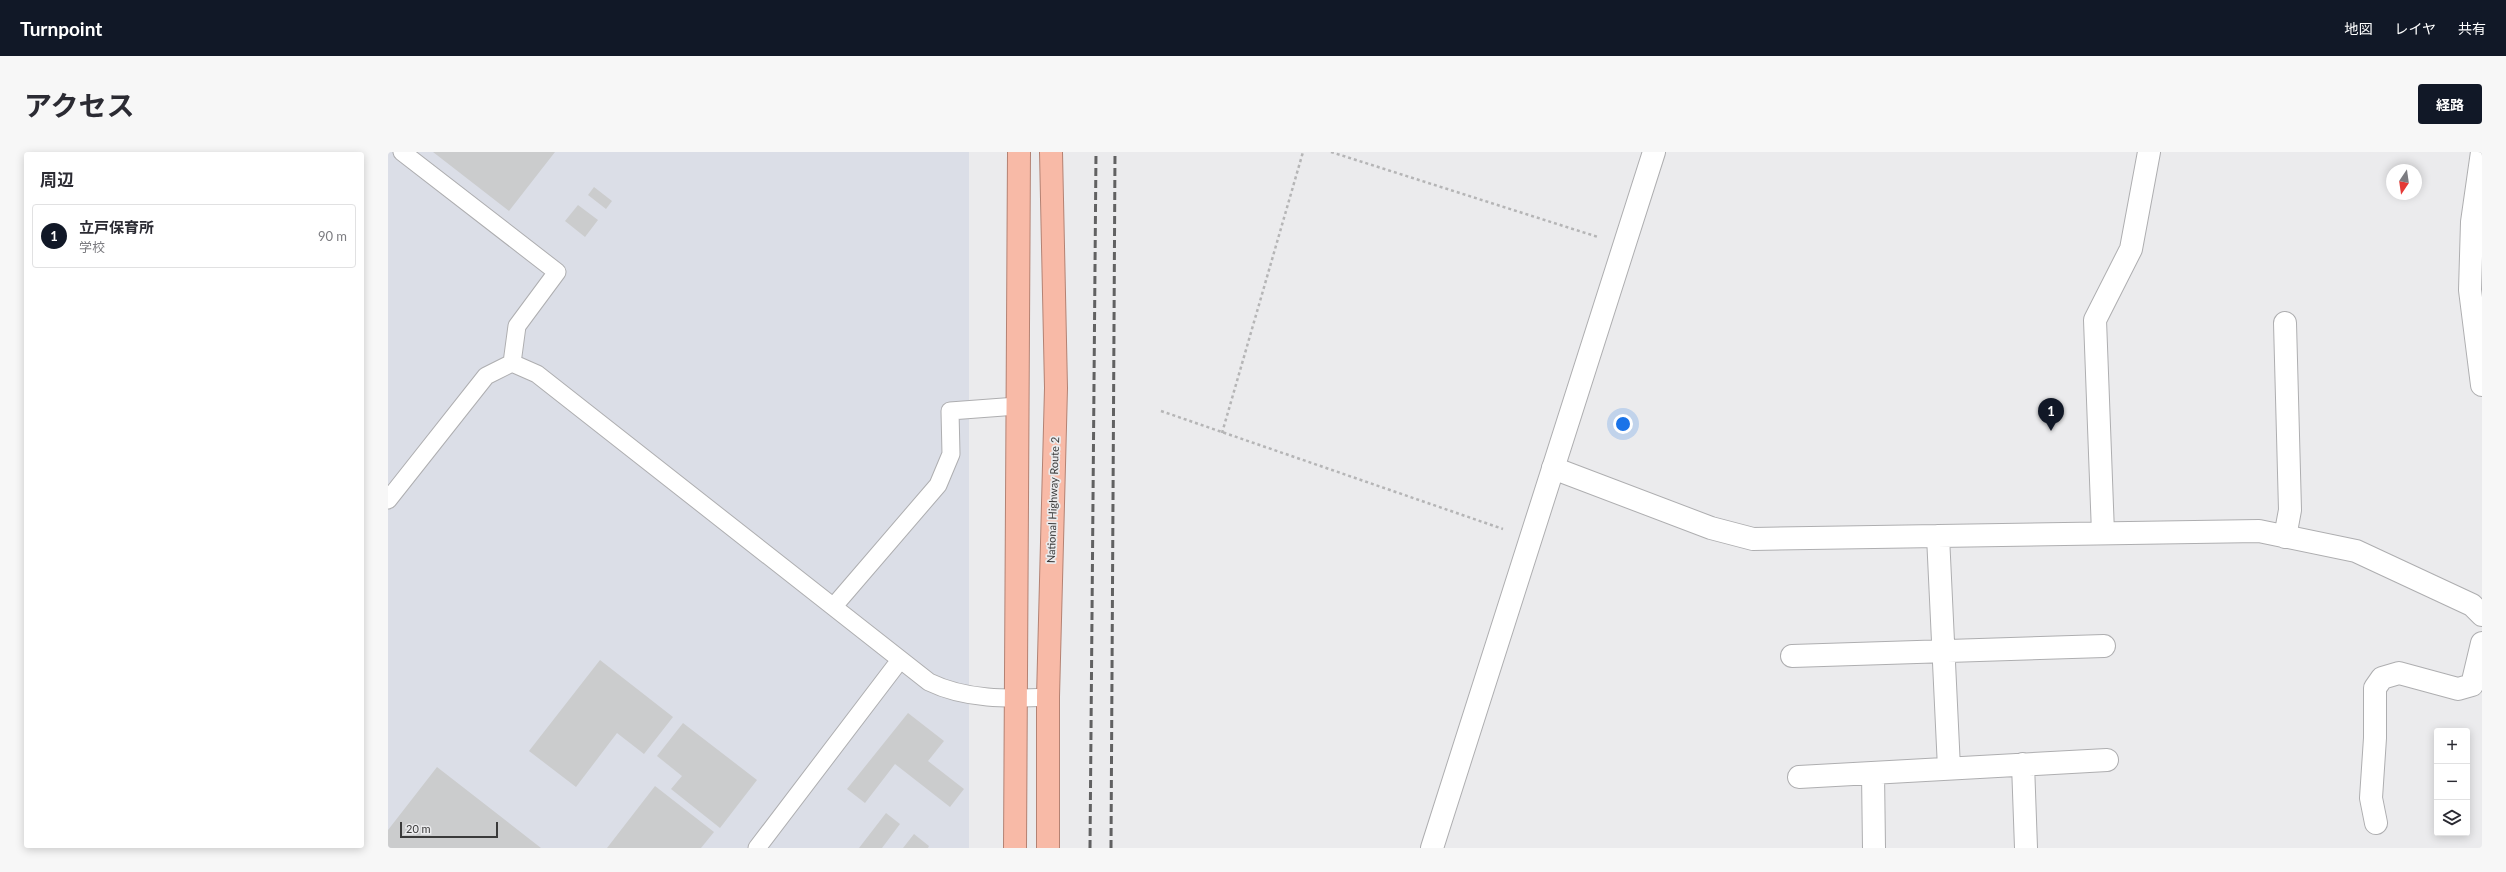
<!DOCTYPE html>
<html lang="ja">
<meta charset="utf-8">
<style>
body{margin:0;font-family:Lato,"Noto Sans JP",sans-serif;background:#f7f7f7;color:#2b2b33}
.controls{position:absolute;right:12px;bottom:12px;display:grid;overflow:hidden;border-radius:4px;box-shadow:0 2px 10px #0003}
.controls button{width:36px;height:36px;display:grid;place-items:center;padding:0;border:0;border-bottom:1px solid #e1e1e2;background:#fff;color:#2b2b33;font:20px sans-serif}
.compass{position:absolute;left:1998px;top:12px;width:36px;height:36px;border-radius:50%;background:#fff;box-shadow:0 2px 10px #0003;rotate:193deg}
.scale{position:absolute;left:12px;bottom:10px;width:98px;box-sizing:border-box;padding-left:4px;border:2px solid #3a3a3a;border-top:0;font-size:11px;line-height:14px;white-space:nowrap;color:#3a3a3a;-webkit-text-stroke:3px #ebebed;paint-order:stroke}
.you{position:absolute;left:1235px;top:272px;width:14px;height:14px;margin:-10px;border:3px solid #fff;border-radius:50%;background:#1a73e8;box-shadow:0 0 0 6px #1a73e833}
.badge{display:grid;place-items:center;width:26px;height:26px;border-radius:50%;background:#111827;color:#fff;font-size:13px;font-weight:700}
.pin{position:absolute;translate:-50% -33px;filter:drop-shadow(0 1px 2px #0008)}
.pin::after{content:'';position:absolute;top:21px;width:14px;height:12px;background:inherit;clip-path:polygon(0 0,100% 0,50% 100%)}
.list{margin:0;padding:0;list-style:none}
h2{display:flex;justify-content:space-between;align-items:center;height:52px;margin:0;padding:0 16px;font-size:17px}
h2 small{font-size:13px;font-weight:400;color:#7c7c81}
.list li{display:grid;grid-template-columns:26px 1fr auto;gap:12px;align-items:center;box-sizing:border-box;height:64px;margin:0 8px 8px;padding:0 8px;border:1px solid #e1e1e2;border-radius:4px}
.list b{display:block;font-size:15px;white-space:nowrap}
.list p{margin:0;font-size:13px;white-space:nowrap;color:#7c7c81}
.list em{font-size:13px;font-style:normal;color:#7c7c81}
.icon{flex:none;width:22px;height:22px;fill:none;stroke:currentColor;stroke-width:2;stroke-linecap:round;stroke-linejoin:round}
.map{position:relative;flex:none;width:2094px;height:696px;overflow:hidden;border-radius:4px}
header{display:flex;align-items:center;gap:24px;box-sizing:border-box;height:56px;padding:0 20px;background:#111827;color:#fff}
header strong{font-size:19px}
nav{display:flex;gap:22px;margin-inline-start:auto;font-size:14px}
.intro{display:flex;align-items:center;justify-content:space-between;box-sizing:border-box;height:96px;padding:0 24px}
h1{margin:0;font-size:28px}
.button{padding:10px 18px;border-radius:4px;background:#111827;color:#fff;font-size:14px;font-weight:700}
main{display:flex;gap:24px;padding:0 24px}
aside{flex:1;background:#fff;border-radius:4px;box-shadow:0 2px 10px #0003}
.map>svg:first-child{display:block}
.built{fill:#dbdee7}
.building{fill:#cbcccd}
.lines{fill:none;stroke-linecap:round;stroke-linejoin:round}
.service-casing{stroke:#aeaeb0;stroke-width:19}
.minor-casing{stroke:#aeaeb0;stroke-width:24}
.tertiary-casing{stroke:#aeaeb0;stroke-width:24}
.trunk-casing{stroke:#b48273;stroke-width:24}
.path{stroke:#b5b5b6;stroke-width:2.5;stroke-dasharray:3 3;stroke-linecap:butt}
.service{stroke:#fff;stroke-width:17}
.minor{stroke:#fff;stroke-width:22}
.tertiary{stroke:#fff;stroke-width:22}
.trunk{stroke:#f8baa7;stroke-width:22}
.rail{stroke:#616162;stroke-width:3;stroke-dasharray:8 4;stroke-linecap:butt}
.labels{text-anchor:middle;stroke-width:3.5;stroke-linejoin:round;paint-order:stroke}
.street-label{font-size:11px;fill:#3a3a3a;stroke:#ebebed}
</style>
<header>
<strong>Turnpoint</strong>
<nav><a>地図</a><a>レイヤ</a><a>共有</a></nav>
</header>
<div class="intro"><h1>アクセス</h1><a class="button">経路</a></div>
<main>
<aside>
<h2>周辺<small></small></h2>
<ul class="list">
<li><span class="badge">1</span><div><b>立戸保育所</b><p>学校</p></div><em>90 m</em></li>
</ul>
</aside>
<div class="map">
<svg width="2094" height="696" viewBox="0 0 2094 696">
<rect width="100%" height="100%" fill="#ebebed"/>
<path class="built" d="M0 0H581V696H0Z"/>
<path class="building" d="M45 0H167L121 59Z
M206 35 224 49 218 57 200 43Z
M190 53 210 68 197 85 177 69Z
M212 508 285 565 256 602 229 581 188 635 141 599Z
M520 561 556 589 540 609 576 637 562 655 507 612 477 651 459 637Z
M295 571 369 628 332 676 283 637 294 624 269 604Z
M49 615 153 696H0V678Z
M267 634 326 680 313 696H219Z
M498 661 512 672 494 696H471Z
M526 682 541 694 540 696H515Z"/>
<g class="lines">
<g class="service-casing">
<path id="service" d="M14 0 169 120 129 174 124 211
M0 348 98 224 124 211 149 222 541 530C578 548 620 547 660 545
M446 454 550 333 563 302 562 259 629 254
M369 696 512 508"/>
</g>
<g class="minor-casing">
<path id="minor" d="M2094 0 2084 70 2082 138 2094 233
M1165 316 1323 376 1365 387 1871 379 1968 399 2084 453 2094 463
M1715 381 1707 168 1743 97 1761 0
M1550 384 1561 616
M1897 385 1902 358 1897 171
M1404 504 1716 494
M1635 612 1638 696
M1485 621 1486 696
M1411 625 1719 608
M1988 671 1983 646 1987 586V536L1994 526 2011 521 2070 537 2084 533 2094 491"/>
</g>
<g class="tertiary-casing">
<path id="tertiary" d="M1044 696 1266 0"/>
</g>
<g class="trunk-casing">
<path id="trunk" d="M627 696 631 0
M660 696V545L668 236 663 0"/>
</g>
<path class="path" d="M943 0 1210 85
M773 259 1115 377
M834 281 915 0"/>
<use href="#service" class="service"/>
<use href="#minor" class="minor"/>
<use href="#tertiary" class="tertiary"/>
<use href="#trunk" class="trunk"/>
<path class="rail" d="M702 696 708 0
M723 696 727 0"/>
</g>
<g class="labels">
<g class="street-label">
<text transform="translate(665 348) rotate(-88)" y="4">National Highway Route 2</text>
</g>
</g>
</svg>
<div class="controls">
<button>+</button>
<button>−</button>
<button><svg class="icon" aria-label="layers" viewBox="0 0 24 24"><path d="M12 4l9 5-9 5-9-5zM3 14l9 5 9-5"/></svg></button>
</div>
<svg class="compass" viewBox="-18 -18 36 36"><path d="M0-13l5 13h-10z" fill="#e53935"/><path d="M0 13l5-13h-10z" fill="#7c7c81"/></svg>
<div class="scale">20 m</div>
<div class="you"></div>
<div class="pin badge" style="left:1663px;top:279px">1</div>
</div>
</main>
